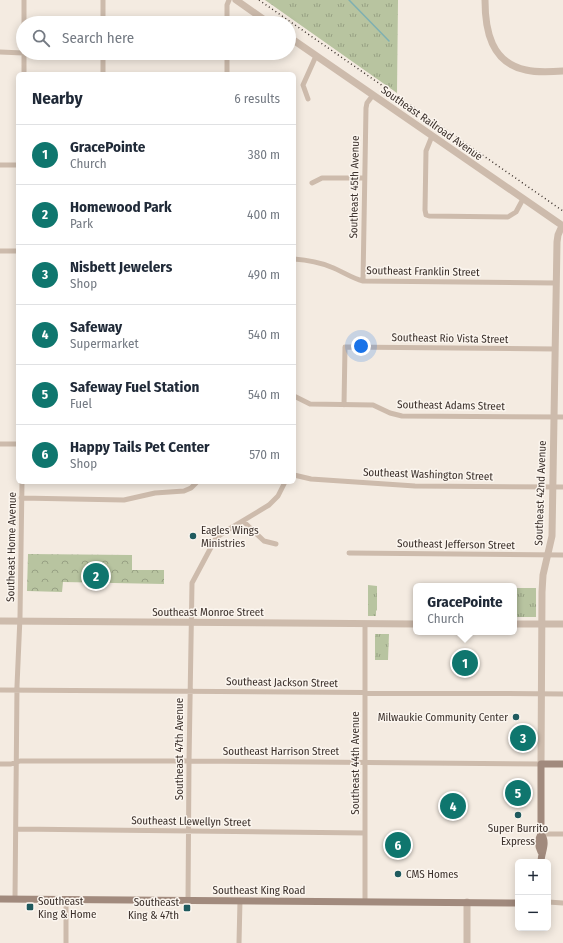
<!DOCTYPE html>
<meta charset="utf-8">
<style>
body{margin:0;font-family:"Fira Sans Condensed",sans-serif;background:#f2f2f3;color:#1f2937}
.controls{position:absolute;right:12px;bottom:12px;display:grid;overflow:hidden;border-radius:6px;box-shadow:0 2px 10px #0003}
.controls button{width:36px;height:36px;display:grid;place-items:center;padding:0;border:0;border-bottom:1px solid #e0e1e3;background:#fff;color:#1f2937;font:20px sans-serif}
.you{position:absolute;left:361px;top:346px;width:14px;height:14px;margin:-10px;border:3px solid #fff;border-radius:50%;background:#1a73e8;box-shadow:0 0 0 6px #1a73e833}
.badge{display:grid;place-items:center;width:26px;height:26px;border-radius:50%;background:#0f766e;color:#fff;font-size:13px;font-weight:700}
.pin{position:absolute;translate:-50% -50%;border:2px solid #fff;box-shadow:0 1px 4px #0006}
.popup{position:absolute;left:413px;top:583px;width:104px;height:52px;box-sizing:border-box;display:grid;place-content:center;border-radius:6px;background:#fff;filter:drop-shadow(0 1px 3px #0005);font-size:13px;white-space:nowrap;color:#747a83}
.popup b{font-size:15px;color:#1f2937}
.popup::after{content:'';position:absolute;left:50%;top:100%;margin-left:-8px;border:8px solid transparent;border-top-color:#fff}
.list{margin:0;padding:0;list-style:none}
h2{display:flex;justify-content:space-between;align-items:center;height:52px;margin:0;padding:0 16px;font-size:17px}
h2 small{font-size:13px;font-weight:400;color:#747a83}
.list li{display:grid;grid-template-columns:26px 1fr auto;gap:12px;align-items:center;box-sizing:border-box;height:60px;padding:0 16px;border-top:1px solid #e0e1e3}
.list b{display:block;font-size:15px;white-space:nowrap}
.list p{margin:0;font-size:13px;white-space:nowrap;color:#747a83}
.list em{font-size:13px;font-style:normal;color:#747a83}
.icon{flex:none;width:22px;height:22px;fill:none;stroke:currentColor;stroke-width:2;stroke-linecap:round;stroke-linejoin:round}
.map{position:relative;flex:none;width:563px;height:943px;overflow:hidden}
.search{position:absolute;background:#fff;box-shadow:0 2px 10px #0003;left:16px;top:16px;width:280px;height:44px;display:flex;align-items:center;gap:10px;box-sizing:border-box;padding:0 14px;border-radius:22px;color:#747a83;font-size:15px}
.panel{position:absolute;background:#fff;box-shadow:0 2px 10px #0003;left:16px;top:72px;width:280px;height:412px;border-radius:6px}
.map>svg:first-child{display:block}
.grass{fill:url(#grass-tufts)}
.park{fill:url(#park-crowns)}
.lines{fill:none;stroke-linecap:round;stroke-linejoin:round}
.stream{stroke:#7fb0b2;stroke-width:1.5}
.minor{stroke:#cdbbac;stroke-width:5}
.tertiary{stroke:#cdbbac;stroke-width:7}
.secondary{stroke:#a18a7d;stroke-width:7}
.rail{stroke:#3b302b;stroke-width:1.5;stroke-dasharray:1 3;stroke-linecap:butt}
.poi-dot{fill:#1f5a5e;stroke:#fbf5ee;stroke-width:1.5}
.labels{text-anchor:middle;stroke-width:3;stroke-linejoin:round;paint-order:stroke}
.street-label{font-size:11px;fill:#3b302b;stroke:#fbf5ee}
.poi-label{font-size:11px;fill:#3b302b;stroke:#fbf5ee;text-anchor:start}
</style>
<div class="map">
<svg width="563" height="943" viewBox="0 0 563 943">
<defs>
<pattern id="grass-tufts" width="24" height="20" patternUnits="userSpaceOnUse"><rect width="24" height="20" fill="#b8c4a0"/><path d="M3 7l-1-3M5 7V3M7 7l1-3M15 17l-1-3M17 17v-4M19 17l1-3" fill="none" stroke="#97a083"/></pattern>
<pattern id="park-crowns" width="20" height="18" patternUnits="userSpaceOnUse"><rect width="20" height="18" fill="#b8c4a0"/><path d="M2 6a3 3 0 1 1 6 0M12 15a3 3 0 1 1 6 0" fill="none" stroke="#97a083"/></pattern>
</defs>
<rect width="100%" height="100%" fill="#f4ebe1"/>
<path class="grass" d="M265 0H398L397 93Z
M368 585 377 586V610L376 611V616H368Z
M516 588H536V617H515Z
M375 634H389L388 660H375Z"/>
<path class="park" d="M28 554 132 555V570H164V584L63 582 62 592 27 591Z"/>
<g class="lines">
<path class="stream" d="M349 0 389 41"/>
<path class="minor" d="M24 23V0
M103 23V0
M227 23V5L229 0
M0 52 23 53
M24 53V74
M103 74V53
M227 74V53
M308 99 303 85 316 56
M432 136 426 151 425 210 426 215 429 216 508 217 516 212 523 199
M0 165H18
M312 183 322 178H364
M0 251H18
M294 259C307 260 319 262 331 267 342 271 351 278 363 281L556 283
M363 281 366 108 367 103 373 95
M294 396 310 404 373 405 390 413 402 416 563 417
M344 405 345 347 555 349
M0 444H18
M294 475 311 479 415 486 563 487
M21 498 124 500 155 493 184 491 191 488 197 482
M243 521 264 541 276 544
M349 553 563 555
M0 690 563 694
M0 764H11L20 761H189L541 764
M16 829 365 833
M541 834H563
M15 899 17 686 20 617 22 482
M188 901 189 761 192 583 216 538 226 531 269 505 278 496 285 482
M365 902V624
M548 902 563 903
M66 943V900
M239 943 240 900"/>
<path class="tertiary" d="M236 0 269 23
M485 0C485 30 491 63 526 70 538 73 551 72 563 71
M289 37 563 226
M0 621 416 624
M514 624H563
M541 764 542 592 543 575 552 536 557 242 558 235 562 226
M467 943V902"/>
<path class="secondary" d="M541 834C548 843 541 852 541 862
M541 852C538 846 537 841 541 834V764H563
M0 899 518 903"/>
<path class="rail" d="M259 0 563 211"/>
</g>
<g class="poi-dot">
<circle cx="193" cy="536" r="4"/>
<circle cx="516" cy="717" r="4"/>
<circle cx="518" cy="815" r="4"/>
<circle cx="398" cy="874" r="4"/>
<rect x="26" y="903" width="8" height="8" rx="2"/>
<rect x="183" y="904" width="8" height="8" rx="2"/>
</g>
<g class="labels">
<g class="street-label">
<text transform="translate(432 123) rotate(35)" y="4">Southeast Railroad Avenue</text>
<text transform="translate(354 187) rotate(-89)" y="4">Southeast 45th Avenue</text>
<text transform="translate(423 271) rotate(1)" y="4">Southeast Franklin Street</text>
<text transform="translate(450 338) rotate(1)" y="4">Southeast Rio Vista Street</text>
<text transform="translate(451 405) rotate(1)" y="4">Southeast Adams Street</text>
<text transform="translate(428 474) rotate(2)" y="4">Southeast Washington Street</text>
<text transform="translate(540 493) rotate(-88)" y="4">Southeast 42nd Avenue</text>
<text transform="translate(456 544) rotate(1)" y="4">Southeast Jefferson Street</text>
<text transform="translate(11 547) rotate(-89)" y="4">Southeast Home Avenue</text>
<text x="208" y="616">Southeast Monroe Street</text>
<text transform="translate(282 682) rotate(1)" y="4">Southeast Jackson Street</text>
<text transform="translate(179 749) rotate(-90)" y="4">Southeast 47th Avenue</text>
<text x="281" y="755">Southeast Harrison Street</text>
<text transform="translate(355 763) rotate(-90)" y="4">Southeast 44th Avenue</text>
<text transform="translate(191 821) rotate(1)" y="4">Southeast Llewellyn Street</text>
<text x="259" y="894">Southeast King Road</text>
</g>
<g class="poi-label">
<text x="201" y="534">Eagles Wings<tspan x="201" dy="13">Ministries</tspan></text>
<text x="508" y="721" text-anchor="end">Milwaukie Community Center</text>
<text x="518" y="832" text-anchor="middle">Super Burrito<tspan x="518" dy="13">Express</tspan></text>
<text x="406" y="878">CMS Homes</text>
<text x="38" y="905">Southeast<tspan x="38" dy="13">King &amp; Home</tspan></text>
<text x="179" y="906" text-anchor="end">Southeast<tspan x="179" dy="13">King &amp; 47th</tspan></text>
</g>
</g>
</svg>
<div class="controls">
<button>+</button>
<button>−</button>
</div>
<div class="you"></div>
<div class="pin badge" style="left:465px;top:663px">1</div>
<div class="popup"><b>GracePointe</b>Church</div>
<div class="pin badge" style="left:96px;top:576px">2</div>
<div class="pin badge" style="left:523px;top:738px">3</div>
<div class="pin badge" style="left:453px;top:806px">4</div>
<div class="pin badge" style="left:518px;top:793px">5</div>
<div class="pin badge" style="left:398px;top:845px">6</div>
<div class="search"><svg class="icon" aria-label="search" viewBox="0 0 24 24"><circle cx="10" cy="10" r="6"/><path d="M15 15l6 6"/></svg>Search here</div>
<section class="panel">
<h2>Nearby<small>6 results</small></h2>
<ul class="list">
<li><span class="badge">1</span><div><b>GracePointe</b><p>Church</p></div><em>380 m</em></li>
<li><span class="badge">2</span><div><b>Homewood Park</b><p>Park</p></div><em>400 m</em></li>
<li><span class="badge">3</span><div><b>Nisbett Jewelers</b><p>Shop</p></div><em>490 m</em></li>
<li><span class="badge">4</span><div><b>Safeway</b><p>Supermarket</p></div><em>540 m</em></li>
<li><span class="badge">5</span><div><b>Safeway Fuel Station</b><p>Fuel</p></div><em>540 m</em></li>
<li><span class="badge">6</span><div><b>Happy Tails Pet Center</b><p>Shop</p></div><em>570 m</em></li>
</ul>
</section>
</div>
